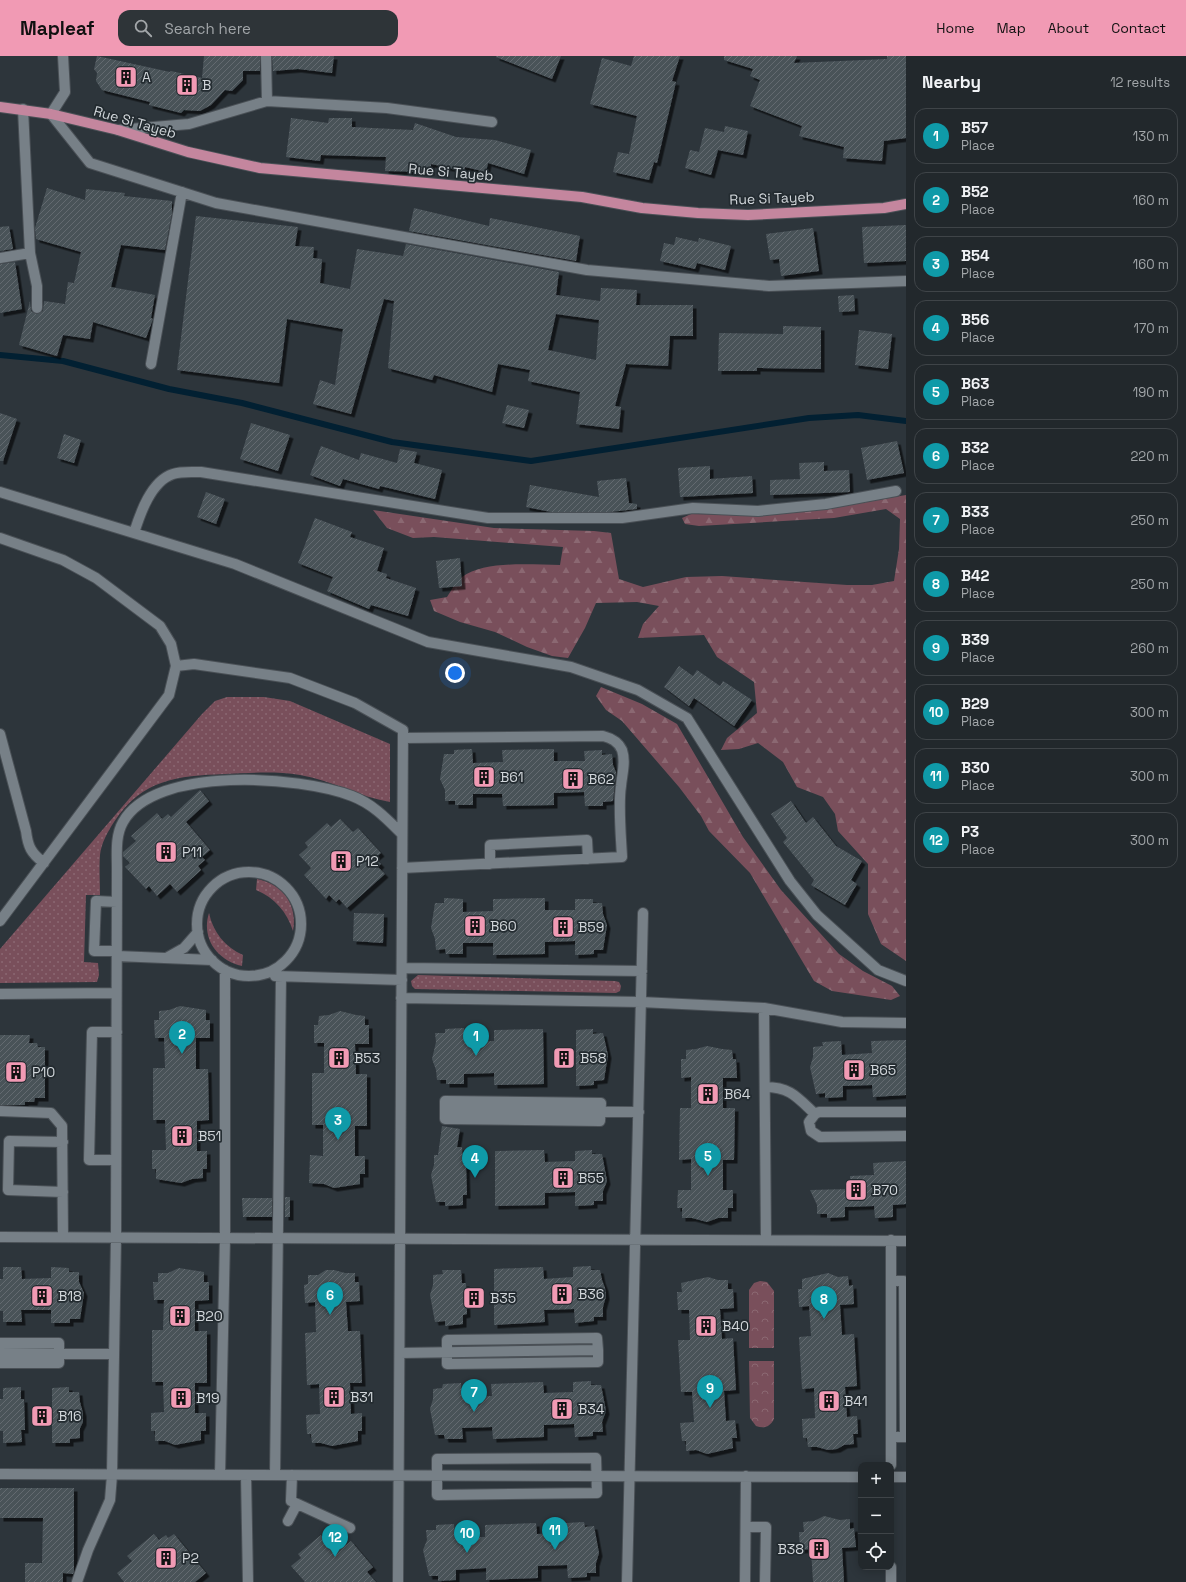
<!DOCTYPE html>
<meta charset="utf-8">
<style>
body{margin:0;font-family:"Space Grotesk",sans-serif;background:#2e3438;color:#f1f3f6}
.controls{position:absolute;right:12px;bottom:12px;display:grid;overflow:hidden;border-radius:8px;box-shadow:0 2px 10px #0003}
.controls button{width:36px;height:36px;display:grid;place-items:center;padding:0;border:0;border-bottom:1px solid #3f4448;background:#22282c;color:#f1f3f6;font:20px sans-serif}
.you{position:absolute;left:455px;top:617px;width:14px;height:14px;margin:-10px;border:3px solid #fff;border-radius:50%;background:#1a73e8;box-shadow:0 0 0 6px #1a73e833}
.badge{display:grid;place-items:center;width:26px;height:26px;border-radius:50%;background:#f19ab4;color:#fff;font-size:13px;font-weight:700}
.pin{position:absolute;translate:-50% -33px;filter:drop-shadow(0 1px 2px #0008)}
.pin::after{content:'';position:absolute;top:21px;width:14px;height:12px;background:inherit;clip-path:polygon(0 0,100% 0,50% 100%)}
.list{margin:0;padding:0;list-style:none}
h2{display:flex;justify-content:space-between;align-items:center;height:52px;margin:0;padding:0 16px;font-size:17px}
h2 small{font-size:13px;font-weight:400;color:#a2a6a9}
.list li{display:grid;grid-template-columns:26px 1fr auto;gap:12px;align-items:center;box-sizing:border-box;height:56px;margin:0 8px 8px;padding:0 8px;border:1px solid #3f4448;border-radius:12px}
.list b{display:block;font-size:15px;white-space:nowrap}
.list p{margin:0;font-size:13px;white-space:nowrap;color:#a2a6a9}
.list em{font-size:13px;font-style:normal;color:#a2a6a9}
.icon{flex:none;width:22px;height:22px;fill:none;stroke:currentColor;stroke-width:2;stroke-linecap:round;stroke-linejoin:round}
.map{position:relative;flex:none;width:906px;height:1526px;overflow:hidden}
header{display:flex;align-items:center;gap:24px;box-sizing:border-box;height:56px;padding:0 20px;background:#f19ab4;color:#111}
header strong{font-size:19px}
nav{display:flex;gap:22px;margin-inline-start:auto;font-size:14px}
.search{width:280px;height:36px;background:#2e3438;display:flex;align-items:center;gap:10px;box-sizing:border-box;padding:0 14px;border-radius:12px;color:#a2a6a9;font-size:15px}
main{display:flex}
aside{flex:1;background:#22282c}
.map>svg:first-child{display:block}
.forest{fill:url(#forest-firs)}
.park{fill:url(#park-crowns)}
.garden{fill:url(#garden-dots)}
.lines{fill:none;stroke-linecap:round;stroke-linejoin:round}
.stream{stroke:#022032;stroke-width:6}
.building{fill:url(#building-hatch);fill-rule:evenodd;filter:url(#shadow)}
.minor-casing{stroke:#4a5056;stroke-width:12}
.major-casing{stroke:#4a5056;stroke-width:12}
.minor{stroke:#778087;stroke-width:10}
.major{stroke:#c4869e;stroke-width:10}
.labels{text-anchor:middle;stroke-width:3.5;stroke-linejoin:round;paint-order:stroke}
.poi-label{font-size:14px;fill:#d1d6da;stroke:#232b30;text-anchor:start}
.street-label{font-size:14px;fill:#d1d6da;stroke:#232b30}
</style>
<header>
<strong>Mapleaf</strong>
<div class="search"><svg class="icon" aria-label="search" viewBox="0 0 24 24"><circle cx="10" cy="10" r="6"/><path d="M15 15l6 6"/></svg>Search here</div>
<nav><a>Home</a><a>Map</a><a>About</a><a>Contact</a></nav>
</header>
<main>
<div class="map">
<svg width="906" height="1526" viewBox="0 0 906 1526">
<defs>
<pattern id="forest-firs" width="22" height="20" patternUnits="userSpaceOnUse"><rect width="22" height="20" fill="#794f5b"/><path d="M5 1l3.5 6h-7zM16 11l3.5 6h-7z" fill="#8b6872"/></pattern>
<pattern id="park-crowns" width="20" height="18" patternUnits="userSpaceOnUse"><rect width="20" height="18" fill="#794f5b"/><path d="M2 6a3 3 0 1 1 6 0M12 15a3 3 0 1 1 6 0" fill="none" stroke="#8b6872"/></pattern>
<pattern id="garden-dots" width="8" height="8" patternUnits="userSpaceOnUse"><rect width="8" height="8" fill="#794f5b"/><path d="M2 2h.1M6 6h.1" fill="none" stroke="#8b6872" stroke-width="1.8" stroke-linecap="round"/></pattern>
<pattern id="building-hatch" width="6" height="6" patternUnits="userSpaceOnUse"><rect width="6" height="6" fill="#4a5359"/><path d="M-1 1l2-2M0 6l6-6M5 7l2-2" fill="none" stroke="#636b70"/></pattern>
<filter id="shadow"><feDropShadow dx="3.5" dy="3.5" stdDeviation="0" flood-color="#0009"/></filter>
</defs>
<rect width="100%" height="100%" fill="#2d353b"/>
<path class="forest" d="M906 439V905L881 888 868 858V808L838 775 835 758 823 741 797 731 783 706 758 687 739 693 721 694 727 682 757 657 754 626 717 601 704 579 638 582 643 568 659 550 637 546 596 547 585 572 568 602 552 600 527 591 495 576 460 566 434 555 430 544 447 541C451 535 456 525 462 521 485 504 532 509 560 509L563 491 434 481 413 482 387 472 373 454 494 472 594 475 611 477 619 523 643 531 686 521 722 520 847 529H872L894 525 899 493 900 463 886 453 834 462 699 470 685 468 682 462 691 458 765 459 829 452Z
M601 631 642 648 677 668 743 781 781 834 839 898 863 915 892 930 900 940 891 944 832 935 814 925 750 817 709 775 701 760 679 731 622 665 606 654 596 640Z"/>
<path class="park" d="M760 1225 767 1226 774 1235V1292H749V1234L754 1227Z
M749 1305H774V1363C770 1371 764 1373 756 1370L750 1362Z"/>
<path class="garden" d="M227 641H264L290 645 390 688V746C359 741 332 724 300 719 275 715 250 717 225 718 177 720 142 723 114 766 108 775 101 788 100 799 99 812 100 826 100 839H86L84 906 98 907 99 919 97 926 0 927V893L202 658 215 645Z
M257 823C283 828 298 849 293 875 287 856 275 842 256 834Z
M209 857C213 876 225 891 243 899L242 910C217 904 201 882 209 857Z
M418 919 615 925 619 926 621 930 620 935 616 937 415 933 412 930 411 925Z"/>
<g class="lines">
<path class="stream" d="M0 299 63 305 169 333 242 347 392 386 531 405 809 362 858 359 906 365"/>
</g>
<path class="building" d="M97 0 170 16 171 15 202 22 204 0H260V15H243V24L232 35 225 34 211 49 200 55 184 54 181 57 149 49 150 46 102 34 96 25 97 17 94 13Z
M272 0H334L332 17 298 13 273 15Z
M496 0H561L552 23 496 1Z
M634 0H680L672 25 676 26 657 107 654 106 649 124 613 116 618 96 629 98 637 60 590 48 602 2 631 10Z
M724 0H797L794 7 887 3V0H906V82L884 85 882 105 843 102 844 91 799 80 802 70 750 50 760 24 750 20 753 13 724 4Z
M291 62 328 67 329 62H352V71L413 74 415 67 456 81 495 84 531 94 524 118 488 107 486 116 465 111 464 115 431 108V116L385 115 386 101 321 99 320 105 286 101Z
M725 70 748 75 743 99 718 94 711 119 685 112 690 94 699 96 705 72 724 76Z
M47 132 85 144 86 133 125 137 124 140 172 145V157L165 194 121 189 111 231 155 239 151 262 153 263 146 282 93 266 90 283 63 279 57 300 19 289 30 245 31 255 37 258 43 255 44 245 65 248 68 226 74 227 81 196 36 183 35 172Z
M414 152 489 170 490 162 580 180 576 205 409 175Z
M196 160 298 171 295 190 314 191 313 202 322 203 320 227 350 233 357 193 403 200 406 188 559 216 556 239 600 245 601 232 637 234 636 249H693V280H670L668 310 626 308 615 350 621 351 619 373 576 368 580 336 528 325 530 314 498 308 492 336 434 319 432 324 388 312 394 245 384 243 351 358 313 348 320 324 335 329 343 273 287 263 279 327 177 314ZM556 258 599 264 596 304 548 294Z
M906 169V205L864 207 862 171Z
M9 170 13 193 0 195V171Z
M813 172 819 215 781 220 779 203 770 204 766 178Z
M676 181 698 186 699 182 731 190 725 214 697 207 695 213 660 205 664 187 674 189Z
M15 206 22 253 0 257V208Z
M854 239 855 255 839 256 838 240Z
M783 270 821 271V313L757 312V315H718L719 277 783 278Z
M859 274 892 278 888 313 855 309Z
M507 349 529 354 524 372 502 367Z
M0 357 17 363 3 405H0Z
M251 367 290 379 278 415 240 403Z
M64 378 81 384 74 407 57 402Z
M897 385 904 417 867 424 861 392Z
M321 390 359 404 361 397 397 407 400 393 417 396 414 407 442 414 435 443 380 430 379 433 343 423 340 430 310 419Z
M824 406V415L849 414 850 436 770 439V424L800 423 799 407Z
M710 410V423L752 420 753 437 680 441 678 412Z
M626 422 629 447 637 448V453L610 456H551L526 451 530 429 599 441 597 425Z
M206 436 225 443 216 468 197 461Z
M315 462 352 476 350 481 384 492 377 515 387 518 386 522 416 532 408 560 371 549 369 553 327 535 333 521 298 507Z
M460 502 462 530 439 532 436 505Z
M679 610 693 620 697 614 720 630 723 625 752 644 734 670 694 642 689 650 664 631Z
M472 693 473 707 503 706 502 694 554 693V705H585L584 695 602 694V699L612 698 613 709 616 716 613 745 603 746V750H585L584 736 554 737V749L503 750 502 738H473V749H455V745H445V734L440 723 444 698H454V694Z
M200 734 209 745 186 766 210 794 202 801 205 804 198 810 201 814 177 836 170 828 157 840 149 830 146 833 125 811 130 807 123 800V796L136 785 131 780 157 757 162 763 168 758 171 761Z
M791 745 806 767 813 761 836 790 862 805 851 824 857 828 845 849 811 829 814 824 783 786 787 782 771 758Z
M340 763 353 776 358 772 381 797 375 802 381 808 378 811 385 818 347 852 339 843 336 846 329 839 326 843 304 819 311 812 299 799 308 791 305 787 327 767 331 771Z
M444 842 463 843V856L493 855V843L545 842V854H575V843H593V847H602L603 858 607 869 603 894H594V898L575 899V885L545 886V898L493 899V887H463V898H446L445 893 436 894 435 883 431 872 435 847H444Z
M354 857 384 858 383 887 353 885Z
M180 950 206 954V964H210V982H196V1013H208L209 1064 197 1065V1095H207V1113H203V1122L192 1123 181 1127 156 1123V1113H152V1094H166L165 1064H153V1012H165L164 982H155L154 964H159V955L169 954Z
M340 955 356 959 365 960V969H369V988H355L356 1018H367V1070H355V1100H365V1118H360V1128L334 1132 324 1128 309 1127 310 1099 323 1100V1069H312V1017H324V987H314V969H318L319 960 329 959Z
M464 972V986L494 985V974L543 973 544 1028 494 1029V1017L464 1018V1028H446V1024H437L436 1014 432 1003 436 986 435 977H445V973Z
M593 973V978L603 977 608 999 604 1024 594 1025V1029L576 1030V974Z
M0 979H30L29 987H37L38 991H45V1042H35L34 1046H25V1049H0Z
M906 984V1039L873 1041 872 1029 843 1030V1041L825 1042V1037L816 1038 810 1011 813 1001V991L823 990 822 986 841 985 842 999 872 997 871 985Z
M707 990 722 993 732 994 733 1003H736L737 1022H723V1052H735L734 1104H723V1134H733V1152H728V1162H718L707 1166 692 1162H682V1152H677L678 1134H691V1103L679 1104 680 1052H691V1021L681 1022V1003H686V994L696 993Z
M442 1070 460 1073 457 1091H462L463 1108H466L467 1139H463V1149L445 1150V1146H436L431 1119 434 1109V1099H438Z
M544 1094 545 1106 575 1105V1095L592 1094V1098H602L607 1125 603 1135V1145H594V1149L575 1150V1136L545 1137V1149L495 1150V1095Z
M906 1105V1148L893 1149V1161L875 1162 874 1150 845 1151V1161L827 1162V1158H817V1149L810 1134 850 1133V1120L874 1119 873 1107Z
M285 1141H290V1161H285Z
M242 1142H272V1161H243Z
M591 1210V1214H600L602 1224 605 1232 606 1240 603 1251V1261H594V1265L575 1267 574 1253 544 1254 545 1266 494 1269V1213L543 1211 544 1223 573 1221V1211Z
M3 1211H21L22 1223 51 1222V1211L69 1212V1216H79V1226L84 1237 80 1263H70V1267H51V1254H21L22 1266H3V1255H0V1223H3Z
M179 1212 204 1216V1226H209V1244L195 1245V1275H207V1327H195V1357H206V1375H201V1384L175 1389 165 1385H155V1375H151V1357L164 1356 163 1326H152V1274H163L164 1244H154L153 1226H158V1217H168Z
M326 1214H334L345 1217H355V1226H359L360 1245 346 1246 348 1275H360L362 1327H350L351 1358 362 1357V1375H358V1385L332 1390 321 1387H312L311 1378H307L306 1359 320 1358 319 1328 307 1329 305 1277 316 1276 315 1246 305 1247 304 1229 308 1228V1219H318Z
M442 1214H461L462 1227H466L467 1258 463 1259V1268L445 1270V1265L435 1266 430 1239 433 1229V1219L443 1218Z
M828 1217 838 1221 848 1220 849 1230 853 1229 854 1248 840 1249 842 1279 854 1278 857 1330 845 1331 847 1361 857 1360 858 1378H853L854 1388 844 1389 837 1393 828 1394 817 1391H808L807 1382H803L802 1363 815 1362 814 1332 802 1333 799 1281 811 1280 809 1250 799 1251 798 1233H802V1223Z
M708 1221 718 1224H728V1233H733L734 1252 720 1253 722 1283 733 1282 736 1334 724 1335 726 1365 735 1364 737 1382H732L733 1392 707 1398 696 1394 686 1395V1385H682L680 1367 694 1366 692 1336H681L678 1284H690L689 1254H678L677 1236H682L681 1227Z
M591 1325V1329H601L606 1355 602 1366 603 1376H593V1380L575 1381 574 1368 544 1369V1381L493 1383 492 1371 462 1372 463 1383H445L444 1379H435L430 1353 433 1343V1333L442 1332 443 1328 461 1327 462 1341 492 1340 491 1328 543 1326 544 1337 573 1336V1326Z
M21 1331V1343H24L25 1374H21L22 1386 3 1387V1375H0V1343H3V1332Z
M69 1331V1336H79L80 1346 83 1357V1366L80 1372V1382L70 1383V1387H52V1332Z
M0 1432H74V1515L73 1518 63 1517V1526H25V1507H42L43 1462H0Z
M824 1460 840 1464 850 1463V1473L854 1472 856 1491 842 1492 844 1526H813L811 1493 800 1494 799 1476H804L803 1466 814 1465Z
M584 1466 585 1471 594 1470 599 1497 596 1507V1517H587V1521L568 1522 567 1509 538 1510V1522L486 1524V1512L456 1514V1524L438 1525V1520H429L423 1494 427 1484 426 1474H436V1469L454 1468 455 1482 485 1481V1469L536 1467 537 1478 567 1477 566 1467Z
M333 1475 346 1489 351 1485 373 1511 367 1516 376 1526H305L291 1510 301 1502 298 1498 321 1479 324 1483Z
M154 1478 159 1484 166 1479 168 1482 174 1478 206 1517 195 1526H124L117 1517 132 1505 127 1500Z"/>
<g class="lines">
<g class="minor-casing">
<path id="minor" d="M63 0 65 36 51 58 90 107 216 147 587 214 769 230 906 225
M266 0 267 45
M23 53 30 197 37 230V252
M118 74 189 68 267 45 387 52 492 66
M0 202 30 197
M151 308 182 136
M0 436 235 508 428 586 571 611 638 634 687 662 790 825 817 859 878 914 906 925
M134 477C140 458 151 425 173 418 181 415 192 416 201 416L488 462H622L693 452 758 455 826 448 896 435
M0 482 63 504 96 522 160 570 171 588 176 610 169 639 0 865
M176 610 194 608 290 622 355 647 403 674 398 1526
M0 678 26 775C28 791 31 797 44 807
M490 808V789L587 784 588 803
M402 812 622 801C621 781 618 749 621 730 622 718 626 706 622 694 618 685 611 682 603 680L403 682
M197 868a52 52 0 1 1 104 0a52 52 0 1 1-104 0Z
M116 895H94L96 845 117 846
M117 900 212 904
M168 901 184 892 198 876
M402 912 642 915
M275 920 402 924
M0 938 116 937
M401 942 641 946 764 952 766 1184
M764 952 842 966 906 967
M765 1031C790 1031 797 1041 815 1058
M445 1054V1063L600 1065 601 1047 445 1045V1054L639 1056
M0 1055 51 1057 62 1070 63 1181
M906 1056H819L815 1058 809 1066 811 1075 820 1081 906 1080
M116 1104H89L92 976H117
M63 1136 8 1134 9 1085 63 1086
M0 1181 906 1185
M0 1287H59V1307H0
M0 1297 114 1298
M400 1297 598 1294 597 1282 447 1284V1308L598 1306V1294
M891 1381H905L904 1225H891
M596 1402 597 1437 437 1439V1403Z
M891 1409V1184
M0 1418 861 1421
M220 1419 225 1182V914
M246 1419 248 1526
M275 1419 281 920
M292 1419 291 1445 350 1472
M891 1421H906
M288 1465 297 1448
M746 1471H766L765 1526
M77 1526 88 1494 110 1444 112 1419 116 1181 117 813C117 798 115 780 123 766 155 709 300 720 352 740 373 748 387 763 402 778
M627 1526 643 857
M745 1526 746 1420
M891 1526V1511"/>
</g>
<g class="major-casing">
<path id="major" d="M0 51 51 58 118 74 188 96 260 112 582 141 642 152 698 157 748 159 884 152 906 148"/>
</g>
<use href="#minor" class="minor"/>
<use href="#major" class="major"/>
</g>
<defs>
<g id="building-square" transform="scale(1.15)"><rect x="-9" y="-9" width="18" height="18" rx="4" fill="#f19ab4" stroke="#232b30"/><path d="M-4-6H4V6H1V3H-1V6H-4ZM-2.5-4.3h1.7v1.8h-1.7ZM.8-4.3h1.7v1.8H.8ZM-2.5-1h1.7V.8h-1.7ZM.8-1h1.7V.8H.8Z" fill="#111"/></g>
</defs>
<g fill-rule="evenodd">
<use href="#building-square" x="126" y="21"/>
<use href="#building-square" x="187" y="29"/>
<use href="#building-square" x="484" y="721"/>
<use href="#building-square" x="573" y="723"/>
<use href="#building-square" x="166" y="796"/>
<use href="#building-square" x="341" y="805"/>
<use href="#building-square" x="475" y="870"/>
<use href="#building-square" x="563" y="871"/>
<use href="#building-square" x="339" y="1002"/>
<use href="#building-square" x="564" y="1002"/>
<use href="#building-square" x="854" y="1014"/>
<use href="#building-square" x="16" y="1016"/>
<use href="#building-square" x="708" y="1038"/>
<use href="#building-square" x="182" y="1080"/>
<use href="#building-square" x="563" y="1122"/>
<use href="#building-square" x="856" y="1134"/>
<use href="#building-square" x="562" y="1238"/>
<use href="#building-square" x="42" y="1240"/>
<use href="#building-square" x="474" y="1242"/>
<use href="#building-square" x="180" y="1260"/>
<use href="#building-square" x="706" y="1270"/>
<use href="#building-square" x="334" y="1341"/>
<use href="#building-square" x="181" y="1342"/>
<use href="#building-square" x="829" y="1345"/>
<use href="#building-square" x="562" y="1353"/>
<use href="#building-square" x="42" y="1360"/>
<use href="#building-square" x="819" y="1493"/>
<use href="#building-square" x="166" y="1502"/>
</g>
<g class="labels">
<g class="poi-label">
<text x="142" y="26">A</text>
<text x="202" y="34">B</text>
<text x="500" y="726">B61</text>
<text x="588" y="728">B62</text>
<text x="182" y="801">P11</text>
<text x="356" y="810">P12</text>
<text x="490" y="875">B60</text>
<text x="578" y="876">B59</text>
<text x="354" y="1007">B53</text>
<text x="580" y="1007">B58</text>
<text x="870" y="1019">B65</text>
<text x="32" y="1021">P10</text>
<text x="724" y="1043">B64</text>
<text x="198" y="1085">B51</text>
<text x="578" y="1127">B55</text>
<text x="872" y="1139">B70</text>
<text x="578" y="1243">B36</text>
<text x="58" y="1245">B18</text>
<text x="490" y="1247">B35</text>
<text x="196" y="1265">B20</text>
<text x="722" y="1275">B40</text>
<text x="350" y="1346">B31</text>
<text x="196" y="1347">B19</text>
<text x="844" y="1350">B41</text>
<text x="578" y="1358">B34</text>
<text x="58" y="1365">B16</text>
<text x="804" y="1498" text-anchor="end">B38</text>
<text x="182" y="1507">P2</text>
</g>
<g class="street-label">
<text transform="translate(135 66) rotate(16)" y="5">Rue Si Tayeb</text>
<text transform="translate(451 116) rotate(5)" y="5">Rue Si Tayeb</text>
<text transform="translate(772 142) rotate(-2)" y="5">Rue Si Tayeb</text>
</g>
</g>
</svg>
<div class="controls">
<button>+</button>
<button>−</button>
<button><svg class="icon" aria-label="locate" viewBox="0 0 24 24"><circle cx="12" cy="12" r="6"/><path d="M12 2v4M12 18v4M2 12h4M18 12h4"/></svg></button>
</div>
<div class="you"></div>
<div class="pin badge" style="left:476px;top:1000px;background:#0f9aa8">1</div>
<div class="pin badge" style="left:182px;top:998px;background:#0f9aa8">2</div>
<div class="pin badge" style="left:338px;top:1084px;background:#0f9aa8">3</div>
<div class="pin badge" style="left:475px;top:1122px;background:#0f9aa8">4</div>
<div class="pin badge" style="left:708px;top:1120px;background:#0f9aa8">5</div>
<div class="pin badge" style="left:330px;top:1259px;background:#0f9aa8">6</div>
<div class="pin badge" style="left:474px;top:1356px;background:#0f9aa8">7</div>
<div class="pin badge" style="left:824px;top:1263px;background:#0f9aa8">8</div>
<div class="pin badge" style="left:710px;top:1352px;background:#0f9aa8">9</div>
<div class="pin badge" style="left:467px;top:1497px;background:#0f9aa8">10</div>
<div class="pin badge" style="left:555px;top:1494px;background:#0f9aa8">11</div>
<div class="pin badge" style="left:335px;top:1501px;background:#0f9aa8">12</div>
</div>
<aside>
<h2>Nearby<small>12 results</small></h2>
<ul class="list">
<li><span class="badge" style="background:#0f9aa8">1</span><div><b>B57</b><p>Place</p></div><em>130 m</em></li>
<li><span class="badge" style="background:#0f9aa8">2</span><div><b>B52</b><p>Place</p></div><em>160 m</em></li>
<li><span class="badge" style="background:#0f9aa8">3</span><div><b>B54</b><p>Place</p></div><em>160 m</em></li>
<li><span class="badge" style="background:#0f9aa8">4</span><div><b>B56</b><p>Place</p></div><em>170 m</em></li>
<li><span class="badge" style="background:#0f9aa8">5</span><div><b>B63</b><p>Place</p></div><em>190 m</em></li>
<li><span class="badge" style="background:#0f9aa8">6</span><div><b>B32</b><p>Place</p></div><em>220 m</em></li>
<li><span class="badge" style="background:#0f9aa8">7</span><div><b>B33</b><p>Place</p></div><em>250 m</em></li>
<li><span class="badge" style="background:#0f9aa8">8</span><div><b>B42</b><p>Place</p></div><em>250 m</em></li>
<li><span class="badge" style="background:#0f9aa8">9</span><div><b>B39</b><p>Place</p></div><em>260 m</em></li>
<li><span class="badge" style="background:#0f9aa8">10</span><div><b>B29</b><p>Place</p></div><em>300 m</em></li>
<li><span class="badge" style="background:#0f9aa8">11</span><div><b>B30</b><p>Place</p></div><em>300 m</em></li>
<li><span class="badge" style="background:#0f9aa8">12</span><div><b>P3</b><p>Place</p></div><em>300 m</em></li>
</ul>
</aside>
</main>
